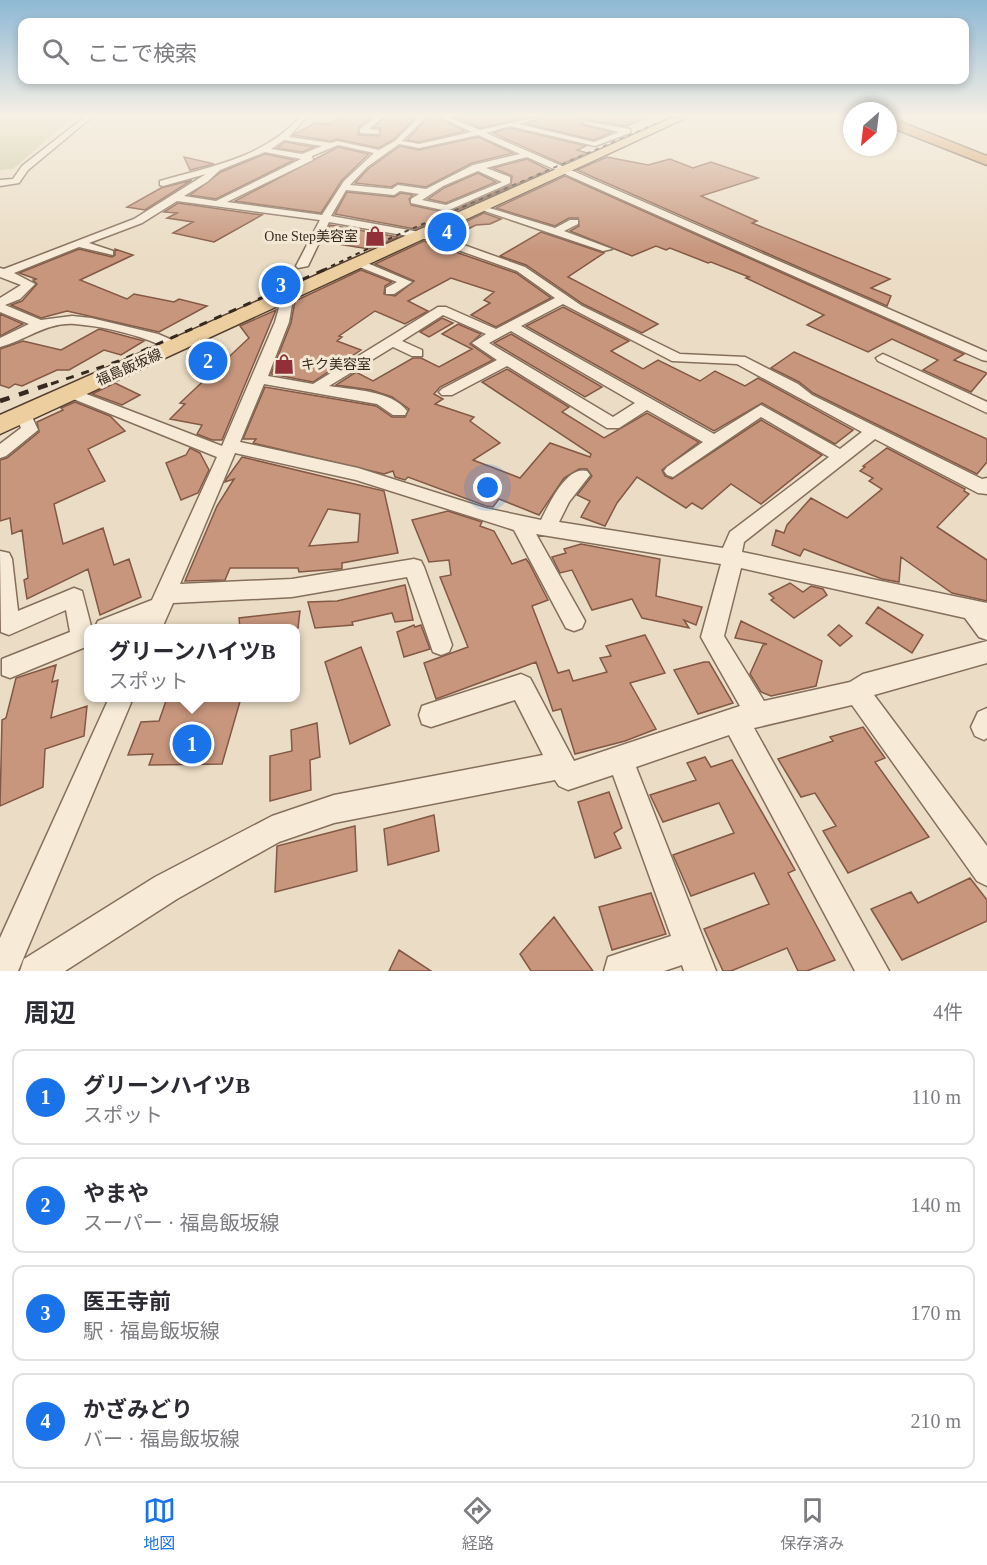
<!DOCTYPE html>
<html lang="ja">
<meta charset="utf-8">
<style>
body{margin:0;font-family:"Times New Roman","Noto Sans JP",serif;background:#f2f2f3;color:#2b2b33}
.compass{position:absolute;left:843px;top:102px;width:54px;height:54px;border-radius:50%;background:#fff;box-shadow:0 3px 9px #0003;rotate:208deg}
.you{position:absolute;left:488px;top:488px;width:21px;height:21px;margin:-15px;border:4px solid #fff;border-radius:50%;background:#1a73e8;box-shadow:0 0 0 9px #1a73e833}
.badge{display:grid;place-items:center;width:39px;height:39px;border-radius:50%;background:#1a73e8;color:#fff;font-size:20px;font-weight:700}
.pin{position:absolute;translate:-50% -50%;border:3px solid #fff;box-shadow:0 2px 6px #0006}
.popup{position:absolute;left:84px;top:624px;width:216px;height:78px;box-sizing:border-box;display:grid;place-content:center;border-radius:12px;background:#fff;filter:drop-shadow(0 2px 4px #0005);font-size:20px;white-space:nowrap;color:#7c7c81}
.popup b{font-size:22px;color:#2b2b33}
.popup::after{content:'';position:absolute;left:50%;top:100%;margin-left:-12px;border:12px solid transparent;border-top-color:#fff}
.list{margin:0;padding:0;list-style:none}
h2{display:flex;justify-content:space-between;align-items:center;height:78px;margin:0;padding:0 24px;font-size:26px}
h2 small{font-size:20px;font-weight:400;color:#7c7c81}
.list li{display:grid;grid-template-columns:39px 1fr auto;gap:18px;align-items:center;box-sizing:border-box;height:96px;margin:0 12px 12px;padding:0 12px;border:2px solid #e1e1e2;border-radius:12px}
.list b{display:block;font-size:22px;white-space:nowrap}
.list p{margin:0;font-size:20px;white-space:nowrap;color:#7c7c81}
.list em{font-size:20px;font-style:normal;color:#7c7c81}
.icon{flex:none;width:33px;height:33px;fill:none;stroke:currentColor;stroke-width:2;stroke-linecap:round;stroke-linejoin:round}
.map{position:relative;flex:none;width:987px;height:971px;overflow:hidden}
.search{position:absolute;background:#fff;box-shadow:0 3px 9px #0003;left:18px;right:18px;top:18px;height:66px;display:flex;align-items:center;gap:15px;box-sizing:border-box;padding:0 21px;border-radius:12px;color:#7c7c81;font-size:22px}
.sheet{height:510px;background:#fff}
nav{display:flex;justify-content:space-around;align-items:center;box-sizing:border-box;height:84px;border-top:2px solid #e1e1e2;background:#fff;font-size:16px;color:#7c7c81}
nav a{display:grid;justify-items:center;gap:3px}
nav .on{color:#1a73e8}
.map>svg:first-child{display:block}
.green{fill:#c7c99a}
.building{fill:#c7967d;stroke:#835844;stroke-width:1.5;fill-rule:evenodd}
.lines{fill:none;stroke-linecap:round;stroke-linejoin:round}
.street-casing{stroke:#856f5c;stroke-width:3}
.primary-casing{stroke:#533e30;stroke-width:3}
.highway-casing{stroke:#533e30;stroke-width:3}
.street{fill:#f7ebd8;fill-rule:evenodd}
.primary{fill:#ecce9f;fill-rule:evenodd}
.highway{fill:#d5965b;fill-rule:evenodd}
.rail-far2{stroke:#36291f;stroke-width:2;stroke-dasharray:4.5 4.5;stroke-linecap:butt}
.rail-far1{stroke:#36291f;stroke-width:3;stroke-dasharray:8 8;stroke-linecap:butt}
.rail{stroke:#36291f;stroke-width:4.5;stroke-dasharray:10 10;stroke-linecap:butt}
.labels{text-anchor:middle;stroke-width:6;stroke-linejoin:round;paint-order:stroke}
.far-poi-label{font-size:14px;fill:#36291f;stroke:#f3e8d4;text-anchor:end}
.far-street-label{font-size:14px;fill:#36291f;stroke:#f3e8d4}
</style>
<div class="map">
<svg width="987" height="971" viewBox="0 0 987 971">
<rect width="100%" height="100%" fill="#ebddc5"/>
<path class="green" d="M34 116H74L13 169 0 170V118Z"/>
<path class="building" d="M342 116 371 117 359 127 358 135 379 136 381 128 374 127 386 117 417 116 394 139 379 148 337 139 331 141 293 135 315 123 329 124Z
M429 116H436L465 131 419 142 407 140Z
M451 116H535L480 128Z
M545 116H650L627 126 582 119V125L612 132 594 140 527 124Z
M510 128 586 146 577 150 587 153 562 164 493 133Z
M478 137 513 153 472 163 426 187 398 183 391 187 355 183 368 169 400 146 419 150Z
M285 142 314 147 302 152 277 148Z
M338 147 369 154 342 180 321 213 235 201Z
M265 154 294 160 216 199 190 195 221 172Z
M184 157 214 164 190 170Z
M607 157 648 165 670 159 693 168 711 162 758 178 701 196 757 221 752 223 890 279 871 288 891 296 887 306 577 170Z
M527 159 549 170 415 229 335 214 347 192 394 197 401 193 413 195 409 199 411 205 448 213 511 185 512 176 493 168Z
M478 173 496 182 446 203 428 199 444 188Z
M565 176 964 354 954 360 987 373 971 392 923 370 938 360 892 339 868 352 807 325 824 315 746 278 749 277 711 262 708 263 670 248 666 250 656 246 632 256 570 231 579 226 578 218H569L555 226 496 208Z
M192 180 145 210 127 207 161 188Z
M178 203 262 215 214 242 173 233 193 222 167 218 177 213 164 212Z
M484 213 501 219 490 224 476 225 450 238 440 234Z
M330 225 398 237 369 249 338 244 346 237H325Z
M541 232 604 253 568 277 658 324 642 333 583 304 526 265 500 256Z
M424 241 516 273 551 298 496 327 471 315 490 303 484 300 494 292 451 278 408 301 428 311 405 324 375 311 339 336 342 337 337 341 361 350 313 382 271 374 291 323 295 301 361 270 392 282 385 286 384 294 395 296 414 281 375 264Z
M79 249 112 257 115 255V249L133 255 80 280 127 299 134 294 174 302 179 299 207 306 159 332 67 311 41 318 11 305 22 301 37 284 33 280 36 279 19 273Z
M563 307 629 341 611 351 643 369 658 360 700 381 715 371 745 386 758 378 853 430 835 444 762 403 714 431 526 326Z
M276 310 222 440H212L197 434 202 425 170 419 185 404 180 403 249 338 240 326Z
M0 314 23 324 0 336Z
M442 318 453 323 429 337 420 332Z
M458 324 481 334 470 344 493 360 440 387 434 394 443 399 435 404 474 417 470 421 500 443 473 460 520 478 550 443 590 457 591 454 482 382 507 369 569 407 562 412 604 438 647 413 699 442 662 470 665 476 672 479 761 420 822 455 761 504 731 484 702 509 692 503 686 508 637 477 617 503 605 526 581 517 590 501 577 495 592 476 587 469H579L564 478 539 515 499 499 493 507 486 506 408 477 405 480 395 477 393 471 384 474 253 443 256 439H243L265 387 376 406 392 417H405L409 409 392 397 371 390 336 385 356 372 373 381 413 358H421L439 367 472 349 442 334Z
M99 329 144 341 121 355 104 350 69 370H57L22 386 15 384 9 388 0 385V349L23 341 61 350Z
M511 334 602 387 585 397 494 343Z
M794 352 987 439V462L977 474 813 393 799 382 771 368Z
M115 383 140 395 122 405 92 394Z
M75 402 110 416 125 431 88 449 105 481 54 504 63 544 103 528 114 565 129 559 141 597 100 615 88 569 27 599 24 580 28 578 22 530 12 534 10 518 0 521V460L7 458 39 432 37 422 63 410 61 408Z
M190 448 200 453 209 470 198 493 181 500 166 463 186 455Z
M887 448 965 489 964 491 969 494 937 527 987 560V601L952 593 901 557 899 582 882 579 804 549 800 556 772 545 776 530 784 533 787 525 811 498 847 518 882 489 869 481 873 478 860 471 865 467 863 466Z
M242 457 384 491 398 553 342 563V569H338L299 572 298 568H230L225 580 185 581 217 506 234 479 225 482 227 478ZM328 509 360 514 358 542 309 546Z
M448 511 482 522 480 526 494 531 512 564 526 559 529 563 548 600 532 606 558 673 569 670 573 681 607 672 600 658 611 656 606 646 645 635 665 673 630 683 656 729 625 741 575 754 561 709 553 711 536 662 436 699 424 663 468 647 440 577 451 575 449 560 429 562 412 520Z
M581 544 660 559 656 596 702 607 696 625 684 620 689 628 642 618 632 599 592 610 572 570 560 573 552 557 566 553 564 549Z
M790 583 803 592 811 586 823 589 827 595 794 618 771 600 774 598 769 594Z
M405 585 413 620 395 622 392 613 352 622 353 625 315 628 308 602 337 601Z
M878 607 923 635 912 653 866 623Z
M300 611 298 628H240L239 618Z
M741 621 822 661 816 686 771 696 761 692 750 674 763 645 767 644 735 638Z
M414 625 415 627 421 625 430 649 404 657 397 632Z
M839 625 852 636 840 646 828 635Z
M361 647 390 725 350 744 325 662Z
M704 662H709L733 703 698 714 674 670Z
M56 665 52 682 58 680 51 718 87 706 84 736 45 749 43 787 0 806 2 720 6 718 16 678Z
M167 698H241L222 764 149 765 153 754 128 755 141 722 159 721Z
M317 723 320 757 310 760 311 790 270 801V756L292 751 291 730Z
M863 727 885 758 875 762 929 837 848 873 823 831 836 826 815 793 801 797 778 759 833 741 830 737Z
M705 757 711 767 732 760 795 870 788 873 835 960 807 971H798L787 948 731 971H723L704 929 769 904 754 873 691 896 673 855 734 833 719 803 663 822 650 795 696 780 687 763Z
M609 792 622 828 614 833 621 848 595 858 578 802Z
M434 815 439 851 388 865 384 829Z
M355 826 357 871 275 892 277 846Z
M970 878 987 900V921L902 960 871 909 911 892 918 903Z
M651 893 666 934 612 950 599 907Z
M554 917 577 949 593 971H531L520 954Z
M399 950 431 971H389Z"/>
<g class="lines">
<g class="street-casing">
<path id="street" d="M86 116H93L28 170 19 183 0 186V180L13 179 22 166Z
M301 116H307L289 137 331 143 337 141 379 150 395 141 420 116H427L402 141 419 144 472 132 438 116H446L480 130 543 116 519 124 594 142 619 132 583 123V121L630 129V133L595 146 510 126 486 133 987 352V361L982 360 527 157 486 168 510 177V183L447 211 411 203V199L419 194 400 191 394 195 346 190 331 216 436 235 525 267 582 306 680 354 745 357 798 384 812 395 982 479 987 478V494L978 493 875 439 744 542 742 552 987 603V640L979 637 965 618 741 568 724 636 764 701 850 682 863 674 987 641V663L874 695 987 846V886L977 881 852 705 754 728 889 971H855L729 735 636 767 716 971H684L682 965 664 971H604L608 957 671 936 613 775 568 790 559 786 555 780 334 823 279 842 177 899 65 971H20L24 959 155 877 272 816 334 795 543 755 515 700 431 727 422 724 419 715 422 706 431 703 521 674 530 678 574 761 740 706 701 637 721 564 536 534 585 621 582 628 574 631 566 628 514 530 356 480 235 453 180 584 292 579 414 559 421 561 424 567 452 645 449 652 441 655 433 652 407 577 292 597 173 603 162 628H140L142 624 130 628H88V646L10 678 2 675V659L70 632 66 610 9 635 1 632 0 551 9 553 12 559 18 611 74 588 82 591 91 626 95 627 98 621 152 600 217 457 66 396 63 393 66 390H76L222 446 275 322 284 290 294 293 289 322 268 376 313 384 438 307H446L496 329 555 298 517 271 430 240 329 222 308 266 298 268 296 266 320 220 177 201 142 223 89 243 113 251V255L79 247 14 273 35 284 20 299 5 305 41 320 72 316 91 318 158 334 179 343V349C168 352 158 343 148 340 126 332 99 326 75 324 46 322 27 340 0 347V338L29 324 0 312V298L21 285 0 277V268L4 269 134 219 206 174 163 186 160 185V181C211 166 264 158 301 116ZM478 135 520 154 473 165 426 189 398 185 392 189 350 185 367 167 399 144 419 148ZM284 140 322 146 302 154 271 149ZM338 145 374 153 344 181 322 215 227 202 313 160 312 156ZM265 152 301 159 216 201 184 196 207 182 220 170ZM478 171 502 182 446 205 422 200 443 186ZM563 304 672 361 737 364 862 432 840 449 761 405 714 434 521 326ZM443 315 486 334 472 343 497 360 442 389 439 392 442 395H452L507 366 607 428H619L647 410 703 442 667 467 664 471 667 475 673 477 761 417 829 457 730 532 723 548 559 522 569 502 590 475 587 471C567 465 549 504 541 520L485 508 358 468 240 442 264 384 377 404 393 415H405L407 411C391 390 353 390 329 386L393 347 412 356H422V350L402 341ZM511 331 635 403 613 417 489 343Z
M377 116H384L369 129 379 130V134L360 133V129Z
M476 204 555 228 570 220H578V224L564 231 612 249 603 251 476 208Z
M352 260H360L412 282 394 294H386V288L397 282 352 264Z
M883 354 987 402V413L878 361 876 358Z
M23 409 29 410 38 430 6 456 0 458V444L21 428 15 414Z
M109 698H133L18 971H0V938Z
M987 708V738L984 740 975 736 971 727 978 712Z"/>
</g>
<g class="primary-casing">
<path id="primary" d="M676 116H690L0 434V415Z"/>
</g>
<g class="highway-casing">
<path id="highway" d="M888 117 987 156V165L888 126Z"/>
</g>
<use href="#street" class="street"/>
<use href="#primary" class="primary"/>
<use href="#highway" class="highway"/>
<path class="rail-far2" d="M323 270 395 236 674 116"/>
<path class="rail-far1" d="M51 384 122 360 326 269"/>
<path class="rail" d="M0 401 56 382"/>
</g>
<linearGradient id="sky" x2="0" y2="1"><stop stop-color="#8eb8d4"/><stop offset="0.46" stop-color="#f6f0e5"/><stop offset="1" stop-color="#f6f0e5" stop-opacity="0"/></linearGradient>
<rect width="987" height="251" fill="url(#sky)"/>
<defs>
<g id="shop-bare" transform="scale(1.62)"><path d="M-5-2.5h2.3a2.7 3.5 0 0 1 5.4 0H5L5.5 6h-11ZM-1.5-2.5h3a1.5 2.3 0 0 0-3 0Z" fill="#913038" stroke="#f3e8d4" stroke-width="2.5" paint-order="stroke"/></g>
</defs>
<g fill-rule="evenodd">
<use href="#shop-bare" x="375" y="236"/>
<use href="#shop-bare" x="284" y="364"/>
</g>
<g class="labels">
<g class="far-poi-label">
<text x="358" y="241">One Step美容室</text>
<text x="301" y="369" text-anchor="start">キク美容室</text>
</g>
<g class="far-street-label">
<text transform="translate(129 367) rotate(-24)" y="5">福島飯坂線</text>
</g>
</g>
</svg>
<svg class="compass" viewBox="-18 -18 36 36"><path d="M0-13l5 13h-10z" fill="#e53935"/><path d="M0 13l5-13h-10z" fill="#7c7c81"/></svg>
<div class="you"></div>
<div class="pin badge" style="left:192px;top:744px">1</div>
<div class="popup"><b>グリーンハイツB</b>スポット</div>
<div class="pin badge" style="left:208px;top:361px">2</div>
<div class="pin badge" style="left:281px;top:285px">3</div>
<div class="pin badge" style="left:447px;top:232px">4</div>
<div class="search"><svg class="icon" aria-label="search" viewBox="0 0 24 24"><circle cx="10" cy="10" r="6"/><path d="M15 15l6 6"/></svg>ここで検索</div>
</div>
<section class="sheet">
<h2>周辺<small>4件</small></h2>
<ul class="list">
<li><span class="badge">1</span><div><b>グリーンハイツB</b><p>スポット</p></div><em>110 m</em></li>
<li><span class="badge">2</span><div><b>やまや</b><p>スーパー · 福島飯坂線</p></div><em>140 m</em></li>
<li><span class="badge">3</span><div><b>医王寺前</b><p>駅 · 福島飯坂線</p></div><em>170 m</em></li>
<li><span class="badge">4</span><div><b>かざみどり</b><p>バー · 福島飯坂線</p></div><em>210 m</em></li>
</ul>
</section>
<nav>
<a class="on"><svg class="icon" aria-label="map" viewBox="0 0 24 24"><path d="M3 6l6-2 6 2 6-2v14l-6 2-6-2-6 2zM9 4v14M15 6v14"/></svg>地図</a>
<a><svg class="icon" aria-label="directions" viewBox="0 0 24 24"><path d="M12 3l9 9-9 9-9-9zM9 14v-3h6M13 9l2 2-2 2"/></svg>経路</a>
<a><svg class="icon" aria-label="saved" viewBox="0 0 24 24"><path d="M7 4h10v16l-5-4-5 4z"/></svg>保存済み</a>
</nav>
